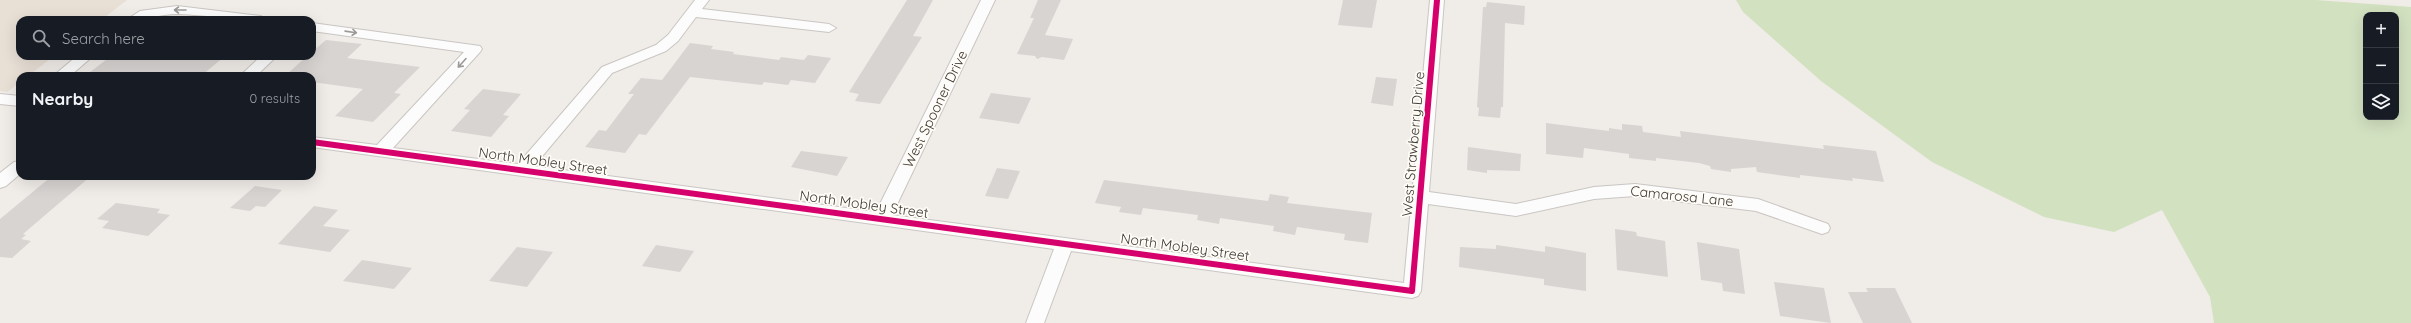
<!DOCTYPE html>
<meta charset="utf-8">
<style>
body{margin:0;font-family:Quicksand,sans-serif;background:#20242c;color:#f1f3f6}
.controls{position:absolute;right:12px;top:12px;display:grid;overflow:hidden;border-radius:8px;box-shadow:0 4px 16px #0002}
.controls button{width:36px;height:36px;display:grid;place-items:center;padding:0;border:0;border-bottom:1px solid #363941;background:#171b24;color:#f1f3f6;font:20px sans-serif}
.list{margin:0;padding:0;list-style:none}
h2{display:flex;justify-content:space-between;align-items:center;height:52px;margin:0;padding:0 16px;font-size:17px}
h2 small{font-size:13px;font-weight:400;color:#9ea1a6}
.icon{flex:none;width:22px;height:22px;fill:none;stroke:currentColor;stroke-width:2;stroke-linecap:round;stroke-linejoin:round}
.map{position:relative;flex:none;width:2411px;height:323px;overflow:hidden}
.search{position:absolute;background:#171b24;box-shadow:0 4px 16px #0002;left:16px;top:16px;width:300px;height:44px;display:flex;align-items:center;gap:10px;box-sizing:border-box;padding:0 14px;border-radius:12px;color:#9ea1a6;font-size:15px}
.panel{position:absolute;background:#171b24;box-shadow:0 4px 16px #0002;left:16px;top:72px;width:300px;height:108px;border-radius:12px}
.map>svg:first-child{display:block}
.built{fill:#e8dfd5}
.green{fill:#d2e1c0;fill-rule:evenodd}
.building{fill:#d7d4d2}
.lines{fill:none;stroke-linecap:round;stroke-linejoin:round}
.street-casing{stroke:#c9c6c3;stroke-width:2}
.street{fill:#fdfcfc;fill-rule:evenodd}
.cycleway-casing{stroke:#fffbf5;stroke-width:8}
.cycleway{stroke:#d6006c;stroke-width:6}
.oneway{stroke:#9c9a98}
.labels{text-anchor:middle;stroke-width:3.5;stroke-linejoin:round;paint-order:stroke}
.street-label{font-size:14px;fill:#3b3835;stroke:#fffbf5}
</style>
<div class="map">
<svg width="2411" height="323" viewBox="0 0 2411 323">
<rect width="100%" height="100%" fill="#f0ece8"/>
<path class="built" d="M0 0H127L101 20H20V56H54L28 76H20V82L7 92 0 91Z"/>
<path class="green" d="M1736 0H2316L2411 7V323H2214L2210 297 2162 210 2114 232 2044 217 1932 162 1821 81 1743 12ZM2366 15H2396V117H2366Z"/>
<path class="building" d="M907 0H933L913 36 922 37 880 104 855 101 859 94 849 92Z
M1038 0H1061L1045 35 1073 39 1064 60 1042 57 1037 59 1035 56 1017 54 1034 18H1030Z
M1343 0H1377L1372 28 1338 25Z
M1487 2 1525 6 1524 25 1505 23 1503 107H1501L1500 118 1478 116 1479 108 1477 107 1483 7H1486Z
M326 40 362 44 347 58 420 67 394 93 401 94 373 122 335 116 363 89 312 82V76H285L307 56H312V52Z
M690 43 713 46 711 49 734 52 733 54 779 60 781 57 804 60 808 55 831 58 815 83 791 80 788 85 764 82 762 85 690 77 646 135 639 134 625 153 585 147 599 130 606 131 634 94H628L641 78 662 80Z
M111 56H225L201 76H85Z
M1376 77 1397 79 1393 106 1371 103Z
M483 89 521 94 503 115 509 116 491 137 451 131 470 110 464 109Z
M991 93 1031 98 1019 124 979 118Z
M1546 123 1609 131V128L1622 130V124L1642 126 1643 132 1681 137 1680 131 1824 149 1823 145 1876 151 1884 182 1852 178 1853 181 1800 175V178L1757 172 1756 167 1731 169V172L1711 169 1710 166 1699 163 1656 158V161L1629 158V154L1584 148 1583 158 1546 154Z
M1468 147 1521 154 1520 171 1487 170V173L1467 170Z
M801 151 848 157 837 176 791 167Z
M997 168 1020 171 1008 199 985 196Z
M52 176H91L23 234 26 235 21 239 31 241 12 258 0 257V219Z
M1104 180 1268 201 1270 194 1289 197 1287 203 1372 213 1368 243 1344 240 1345 234 1297 227 1295 235 1273 231 1274 226 1220 218 1219 224 1197 220 1198 215 1143 208 1141 215 1119 212 1121 207 1095 203Z
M255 186 282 190 265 207 256 206 250 211 230 208Z
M116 203 160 209 157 213 170 215 148 236 102 228 109 221 97 219Z
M314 206 338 210 323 226 350 230 330 252 278 244Z
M1615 229 1636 232 1637 236 1665 241 1668 277 1617 270Z
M1697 242 1739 249 1745 294 1723 291 1722 283 1701 280Z
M656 245 694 251 680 272 642 266Z
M1496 245 1545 252V246L1586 253V291L1544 285V279L1459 267 1460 247 1496 249Z
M517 247 553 252 527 287 489 281Z
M362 260 412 268 394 289 343 281Z
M1774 282 1824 288 1831 323 1780 316Z
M1866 288H1895L1912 323H1863L1848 292H1868Z"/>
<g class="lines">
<g class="street-casing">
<path id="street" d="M695 0H709L702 9 829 24 836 28 829 32 696 17 678 41 666 51 612 73 534 166 876 212 981 0H995L892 215 1404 283 1430 0H1444L1429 192 1516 204 1594 187 1635 184 1758 199 1828 224 1830 228 1828 232 1822 234 1756 211 1635 196 1594 199 1516 216 1428 204 1421 291 1418 296 1412 298 1071 251 1044 323H1026L1054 249 312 147V137L377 145 464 52 312 31V23L480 46 482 49 480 52 393 148 518 164 602 67 656 45 668 35Z
M177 6 261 16 268 20C237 20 208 15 178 14 160 14 144 20 126 20L140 11Z
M77 56H93L70 76H53Z
M261 56H277L256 76H240Z
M0 94 20 96V106L0 104Z
M20 161V174L6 186 0 188V173L14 162Z"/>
</g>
<use href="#street" class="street"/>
<g class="cycleway-casing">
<path id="cycleway" d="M312 142 1412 291 1437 0"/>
</g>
<use href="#cycleway" class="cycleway"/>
</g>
<defs><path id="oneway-shaft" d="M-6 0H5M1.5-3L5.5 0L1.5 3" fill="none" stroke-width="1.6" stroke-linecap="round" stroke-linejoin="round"/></defs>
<g class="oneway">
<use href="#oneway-shaft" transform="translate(180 10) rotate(-180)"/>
<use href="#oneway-shaft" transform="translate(351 32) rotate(8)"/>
<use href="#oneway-shaft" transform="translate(462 63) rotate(132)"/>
</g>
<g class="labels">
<g class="street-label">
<text transform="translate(935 109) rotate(-64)" y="5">West Spooner Drive</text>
<text transform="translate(1413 144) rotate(-85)" y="5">West Strawberry Drive</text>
<text transform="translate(543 161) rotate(8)" y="5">North Mobley Street</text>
<text transform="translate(1682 196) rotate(6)" y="5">Camarosa Lane</text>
<text transform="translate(864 204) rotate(8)" y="5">North Mobley Street</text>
<text transform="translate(1185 247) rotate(8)" y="5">North Mobley Street</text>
</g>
</g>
</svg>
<div class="controls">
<button>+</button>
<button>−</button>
<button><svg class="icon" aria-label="layers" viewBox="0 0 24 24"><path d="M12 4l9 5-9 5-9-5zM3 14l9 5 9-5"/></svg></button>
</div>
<div class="search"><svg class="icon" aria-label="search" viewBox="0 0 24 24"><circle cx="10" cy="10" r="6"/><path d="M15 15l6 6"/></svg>Search here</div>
<section class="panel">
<h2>Nearby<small>0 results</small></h2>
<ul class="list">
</ul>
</section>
</div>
